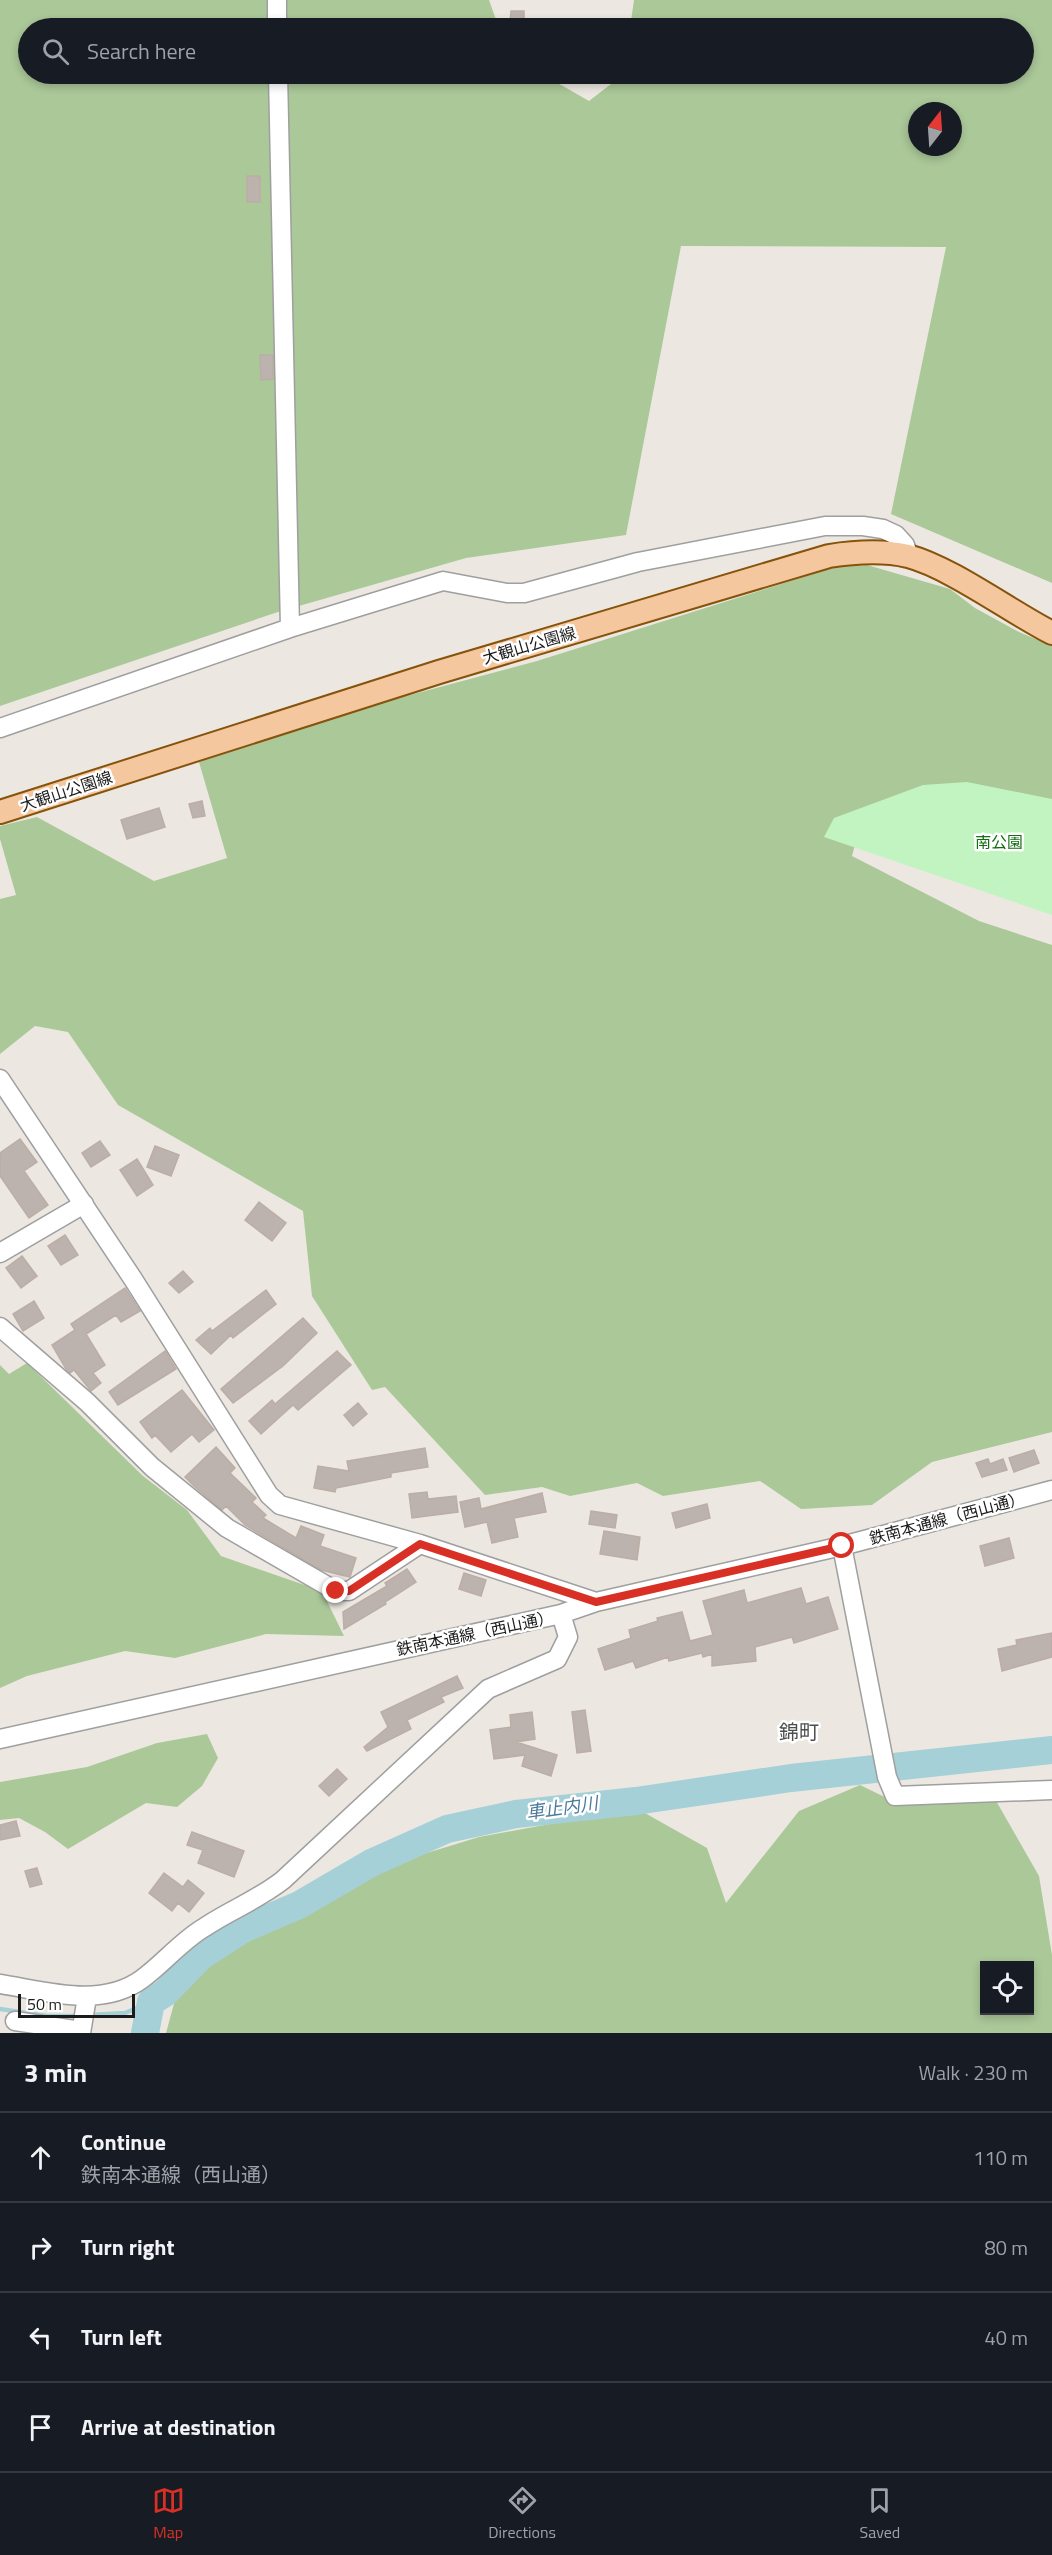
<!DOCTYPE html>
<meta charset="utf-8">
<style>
body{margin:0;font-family:"Titillium Web","Noto Sans JP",sans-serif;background:#20242c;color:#f1f3f6}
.controls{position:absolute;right:18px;bottom:18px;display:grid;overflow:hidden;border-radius:0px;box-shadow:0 3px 9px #0003}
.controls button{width:54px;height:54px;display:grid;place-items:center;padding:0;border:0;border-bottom:2px solid #363941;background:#171b24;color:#f1f3f6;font:30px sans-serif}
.compass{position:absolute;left:908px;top:102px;width:54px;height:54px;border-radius:50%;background:#171b24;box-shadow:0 3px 9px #0003;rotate:17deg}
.scale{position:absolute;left:18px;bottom:15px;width:117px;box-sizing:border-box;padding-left:6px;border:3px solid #1b1b1b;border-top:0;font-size:16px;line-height:21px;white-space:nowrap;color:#1b1b1b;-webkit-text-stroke:4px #fff;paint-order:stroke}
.stop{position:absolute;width:18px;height:18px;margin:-14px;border:4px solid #d93025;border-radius:50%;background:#fff}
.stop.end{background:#d93025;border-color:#fff;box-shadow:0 2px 6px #0008}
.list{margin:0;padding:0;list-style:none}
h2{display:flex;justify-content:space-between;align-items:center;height:78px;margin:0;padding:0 24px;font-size:26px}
h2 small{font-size:20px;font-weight:400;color:#9ea1a6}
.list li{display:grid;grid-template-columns:39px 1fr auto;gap:18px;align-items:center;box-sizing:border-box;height:90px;padding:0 24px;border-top:2px solid #363941}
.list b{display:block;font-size:22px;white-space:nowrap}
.list p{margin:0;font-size:20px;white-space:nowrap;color:#9ea1a6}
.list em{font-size:20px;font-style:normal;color:#9ea1a6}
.icon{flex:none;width:33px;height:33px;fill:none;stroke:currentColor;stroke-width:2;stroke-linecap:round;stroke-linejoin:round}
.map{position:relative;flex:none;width:1052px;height:2033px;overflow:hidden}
.search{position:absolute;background:#171b24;box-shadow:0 3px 9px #0003;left:18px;right:18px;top:18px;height:66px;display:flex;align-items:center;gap:15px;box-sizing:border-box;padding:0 21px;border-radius:33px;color:#9ea1a6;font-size:22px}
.sheet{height:438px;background:#171b24}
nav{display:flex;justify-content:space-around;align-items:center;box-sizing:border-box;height:84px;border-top:2px solid #363941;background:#171b24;font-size:16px;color:#9ea1a6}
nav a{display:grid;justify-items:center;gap:3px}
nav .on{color:#d93025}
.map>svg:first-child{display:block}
.forest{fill:#abc899;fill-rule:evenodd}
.park{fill:#c1f4c0}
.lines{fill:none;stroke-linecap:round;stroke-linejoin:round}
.stream{stroke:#a5d0d7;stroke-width:4.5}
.river{stroke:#a5d0d7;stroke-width:28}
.building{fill:#bcb3ae;stroke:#bcada5;stroke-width:1.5}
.minor-casing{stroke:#9f9f9f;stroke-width:21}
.major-casing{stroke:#87530b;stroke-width:26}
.minor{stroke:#fff;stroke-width:18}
.major{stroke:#f4c79e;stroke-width:22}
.route{stroke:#d93025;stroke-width:8}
.labels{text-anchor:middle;stroke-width:5;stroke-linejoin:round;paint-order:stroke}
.street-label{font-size:16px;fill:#1b1b1b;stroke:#fff}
.park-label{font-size:16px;fill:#146f13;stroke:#fff}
.water-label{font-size:18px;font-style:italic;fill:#4d7a9b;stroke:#fff}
.quarter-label{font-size:20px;fill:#4e4e4e;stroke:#fff}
</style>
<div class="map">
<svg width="1052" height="2033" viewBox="0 0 1052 2033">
<rect width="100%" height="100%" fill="#ece8e1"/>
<path class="forest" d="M0 0H489L499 28H28V74H542L589 101 624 74H1024V28H630L634 0H1052V583L891 514 946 247 681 246 626 535 466 558 278 612 0 706ZM917 111H953V147H917Z
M867 565 950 589 975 608 1019 632 1052 646V802L865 807 852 856 979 921 1052 945V1432L932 1462 872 1505 801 1509 760 1481 663 1496 637 1483 570 1496 542 1487 485 1495 385 1387 372 1390 312 1296 303 1211 118 1105 68 1032 35 1026 0 1054V899L16 895 0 839V826L37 817 154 881 227 858 199 762 354 710 537 661 835 567Z
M27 1363 143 1476 187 1510 221 1556 322 1591 344 1636 266 1634 175 1658 125 1651 27 1676 0 1688V1365L9 1374Z
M207 1734 218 1758 202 1786 177 1807 146 1803 68 1849 45 1832 19 1818 0 1820V1782L87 1767 157 1743Z
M860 1785 897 1803 995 1799 1039 1876 1052 1955V2033H166L175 2000 203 1964 235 1942 260 1930 303 1914 342 1891 404 1860 479 1837 636 1808 707 1848 726 1903 799 1811ZM984 1966H1030V2010H984Z"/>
<path class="park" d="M967 782 1052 799V915L824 837 834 818 923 785Z"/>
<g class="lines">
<path class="stream" d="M0 2009 47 2016H81
M89 2015 125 2013 151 2002"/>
<path class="river" d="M145 2033 151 2002 165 1993 201 1956 243 1929 299 1905 371 1863 447 1829 516 1814 636 1801 791 1778 1052 1750"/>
</g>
<path class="building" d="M511 11H524V23H510Z
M247 176H260V202H247Z
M260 355H273V379L261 380Z
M202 801 205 816 193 818 189 804Z
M159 808 165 827 127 839 121 820Z
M20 1139 37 1162 24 1171 48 1205 29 1218 0 1176V1153Z
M100 1141 110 1155 91 1167 82 1153Z
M155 1146 179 1155 171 1176 147 1167Z
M137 1159 153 1185 137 1196 120 1170Z
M259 1202 286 1223 272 1241 245 1220Z
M65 1235 78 1255 61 1265 48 1246Z
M22 1256 37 1276 21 1288 6 1268Z
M183 1271 193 1282 179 1293 169 1283Z
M125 1288 140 1311 121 1322 116 1315 86 1334 105 1365 93 1373 101 1383 91 1391 74 1370 70 1373 66 1369 52 1345 75 1330 71 1324Z
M266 1290 276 1304 233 1338 231 1335 211 1354 196 1340 210 1328 212 1331Z
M34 1301 44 1318 23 1331 13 1314Z
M303 1318 317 1333 283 1366 233 1403 221 1389Z
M165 1351 176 1369 118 1405 109 1392Z
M337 1351 351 1365 298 1410 293 1405 261 1434 249 1421 272 1400 275 1404Z
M182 1390 214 1430 199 1442 192 1434 171 1452 155 1435 152 1438 140 1422Z
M358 1403 367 1414 353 1426 344 1415Z
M216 1447 235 1468 230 1473 256 1498 252 1502 266 1515 263 1518 296 1538 301 1526 324 1535 320 1546 356 1558 350 1577 321 1570 245 1525 226 1506 222 1510 195 1487 185 1477Z
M425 1448 428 1467 391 1473V1477L336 1488 335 1492 314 1488 318 1466 349 1471 347 1461Z
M1034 1450 1039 1463 1014 1472 1009 1458Z
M988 1459 990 1464 1003 1459 1007 1470 982 1477 976 1463Z
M427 1492 428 1499 456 1496 458 1512 412 1518 409 1494Z
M542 1493 546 1512 514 1518 518 1537 492 1543 487 1522 465 1527 460 1502 479 1498 481 1509Z
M707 1504 710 1518 676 1528 672 1513Z
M591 1511 617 1515 615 1528 589 1524Z
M604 1531 640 1537 637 1560 600 1554Z
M1009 1538 1014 1558 985 1566 980 1546Z
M407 1569 416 1582 385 1602 386 1604 344 1629 343 1612 387 1586 385 1583Z
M464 1573 486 1580 481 1596 459 1589Z
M801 1588 806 1604 828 1597 838 1629 794 1643 792 1637 755 1647 756 1661 712 1666V1654L703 1657 702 1653 669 1661 668 1657 636 1668 633 1661 605 1670 598 1649 631 1638 629 1630 658 1621 657 1618 682 1612 690 1641 713 1635 703 1601 744 1590 747 1603Z
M1052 1633V1657L1002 1671 998 1649 1017 1645 1016 1640Z
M457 1676 463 1688 441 1697 444 1702 407 1720 411 1729 367 1751 364 1747 388 1727 381 1712Z
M585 1710 591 1751 577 1753 572 1712Z
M532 1712 535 1739 516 1742 557 1755 551 1776 522 1766 525 1755 494 1759 490 1730 511 1727 510 1715Z
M337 1769 347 1779 329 1796 319 1786Z
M16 1821 20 1836 0 1840V1825Z
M192 1832 244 1851 234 1877 198 1863 203 1850 187 1845Z
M37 1868 42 1884 30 1887 25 1871Z
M164 1873 183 1887 188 1880 204 1893 189 1912 178 1903 172 1911 149 1893Z"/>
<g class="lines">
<g class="minor-casing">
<path id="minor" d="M277 0V28
M278 74 290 628
M0 728 290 628 443 581 507 593H524L638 562 825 526H863L883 529 896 535 905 545 909 557
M0 1079 133 1279 269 1495 280 1505 420 1544 349 1591H336L227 1528 152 1467 87 1402 0 1327
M0 1253 84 1204
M420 1544 596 1602
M842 1546 887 1777 895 1796 1052 1790
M0 1739 561 1614 596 1602 842 1546 1052 1490
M0 1984C45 1991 101 2009 142 1979 164 1963 181 1941 205 1927 232 1909 256 1901 283 1880L488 1689 557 1659 568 1637 561 1614
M15 2021 81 2031
M81 2033 87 1997"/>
</g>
<g class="major-casing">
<path id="major" d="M0 812 439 672 829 556C855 552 882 550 908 556 952 568 1009 611 1052 633"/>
</g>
<use href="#minor" class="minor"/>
<use href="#major" class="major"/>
</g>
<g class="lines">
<path class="route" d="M336 1591H349L420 1544 596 1602 842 1546"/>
</g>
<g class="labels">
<g class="street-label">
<text transform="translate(529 645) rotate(-16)" y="6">大観山公園線</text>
<text transform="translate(66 791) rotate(-18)" y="6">大観山公園線</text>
<text transform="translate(947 1518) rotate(-15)" y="6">鉄南本通線（西山通）</text>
<text transform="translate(475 1633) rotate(-12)" y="6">鉄南本通線（西山通）</text>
</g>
<g class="park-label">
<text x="999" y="848">南公園</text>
</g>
<g class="water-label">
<text transform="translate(562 1808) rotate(-8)" y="6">車止内川</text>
</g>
<g class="quarter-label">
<text x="799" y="1739">錦町</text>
</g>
</g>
</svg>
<div class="controls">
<button><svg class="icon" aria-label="locate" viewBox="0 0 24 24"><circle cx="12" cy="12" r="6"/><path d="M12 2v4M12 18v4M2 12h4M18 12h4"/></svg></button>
</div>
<svg class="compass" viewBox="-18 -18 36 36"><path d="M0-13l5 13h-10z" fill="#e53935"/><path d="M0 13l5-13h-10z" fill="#9ea1a6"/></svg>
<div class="scale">50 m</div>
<div class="stop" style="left:842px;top:1546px"></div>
<div class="stop end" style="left:336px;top:1591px"></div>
<div class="search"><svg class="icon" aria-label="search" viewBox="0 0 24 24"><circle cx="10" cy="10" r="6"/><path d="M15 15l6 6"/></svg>Search here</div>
</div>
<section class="sheet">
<h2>3 min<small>Walk · 230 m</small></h2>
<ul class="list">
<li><svg class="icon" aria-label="ahead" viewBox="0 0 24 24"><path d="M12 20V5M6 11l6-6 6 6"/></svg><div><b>Continue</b><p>鉄南本通線（西山通）</p></div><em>110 m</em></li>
<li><svg class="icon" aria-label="right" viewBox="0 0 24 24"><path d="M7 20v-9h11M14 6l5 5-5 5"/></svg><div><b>Turn right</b></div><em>80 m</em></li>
<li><svg class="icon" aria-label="left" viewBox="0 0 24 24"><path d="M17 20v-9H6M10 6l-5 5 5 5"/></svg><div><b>Turn left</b></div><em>40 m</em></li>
<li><svg class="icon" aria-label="arrive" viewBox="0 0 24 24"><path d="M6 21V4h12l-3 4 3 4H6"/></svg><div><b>Arrive at destination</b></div></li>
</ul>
</section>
<nav>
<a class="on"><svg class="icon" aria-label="map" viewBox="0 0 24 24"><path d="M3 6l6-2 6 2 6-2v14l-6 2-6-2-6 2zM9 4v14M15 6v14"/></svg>Map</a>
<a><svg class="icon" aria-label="directions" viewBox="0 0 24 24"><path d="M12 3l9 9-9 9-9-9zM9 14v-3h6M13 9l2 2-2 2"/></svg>Directions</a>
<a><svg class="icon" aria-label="saved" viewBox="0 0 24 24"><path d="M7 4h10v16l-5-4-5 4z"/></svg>Saved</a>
</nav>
